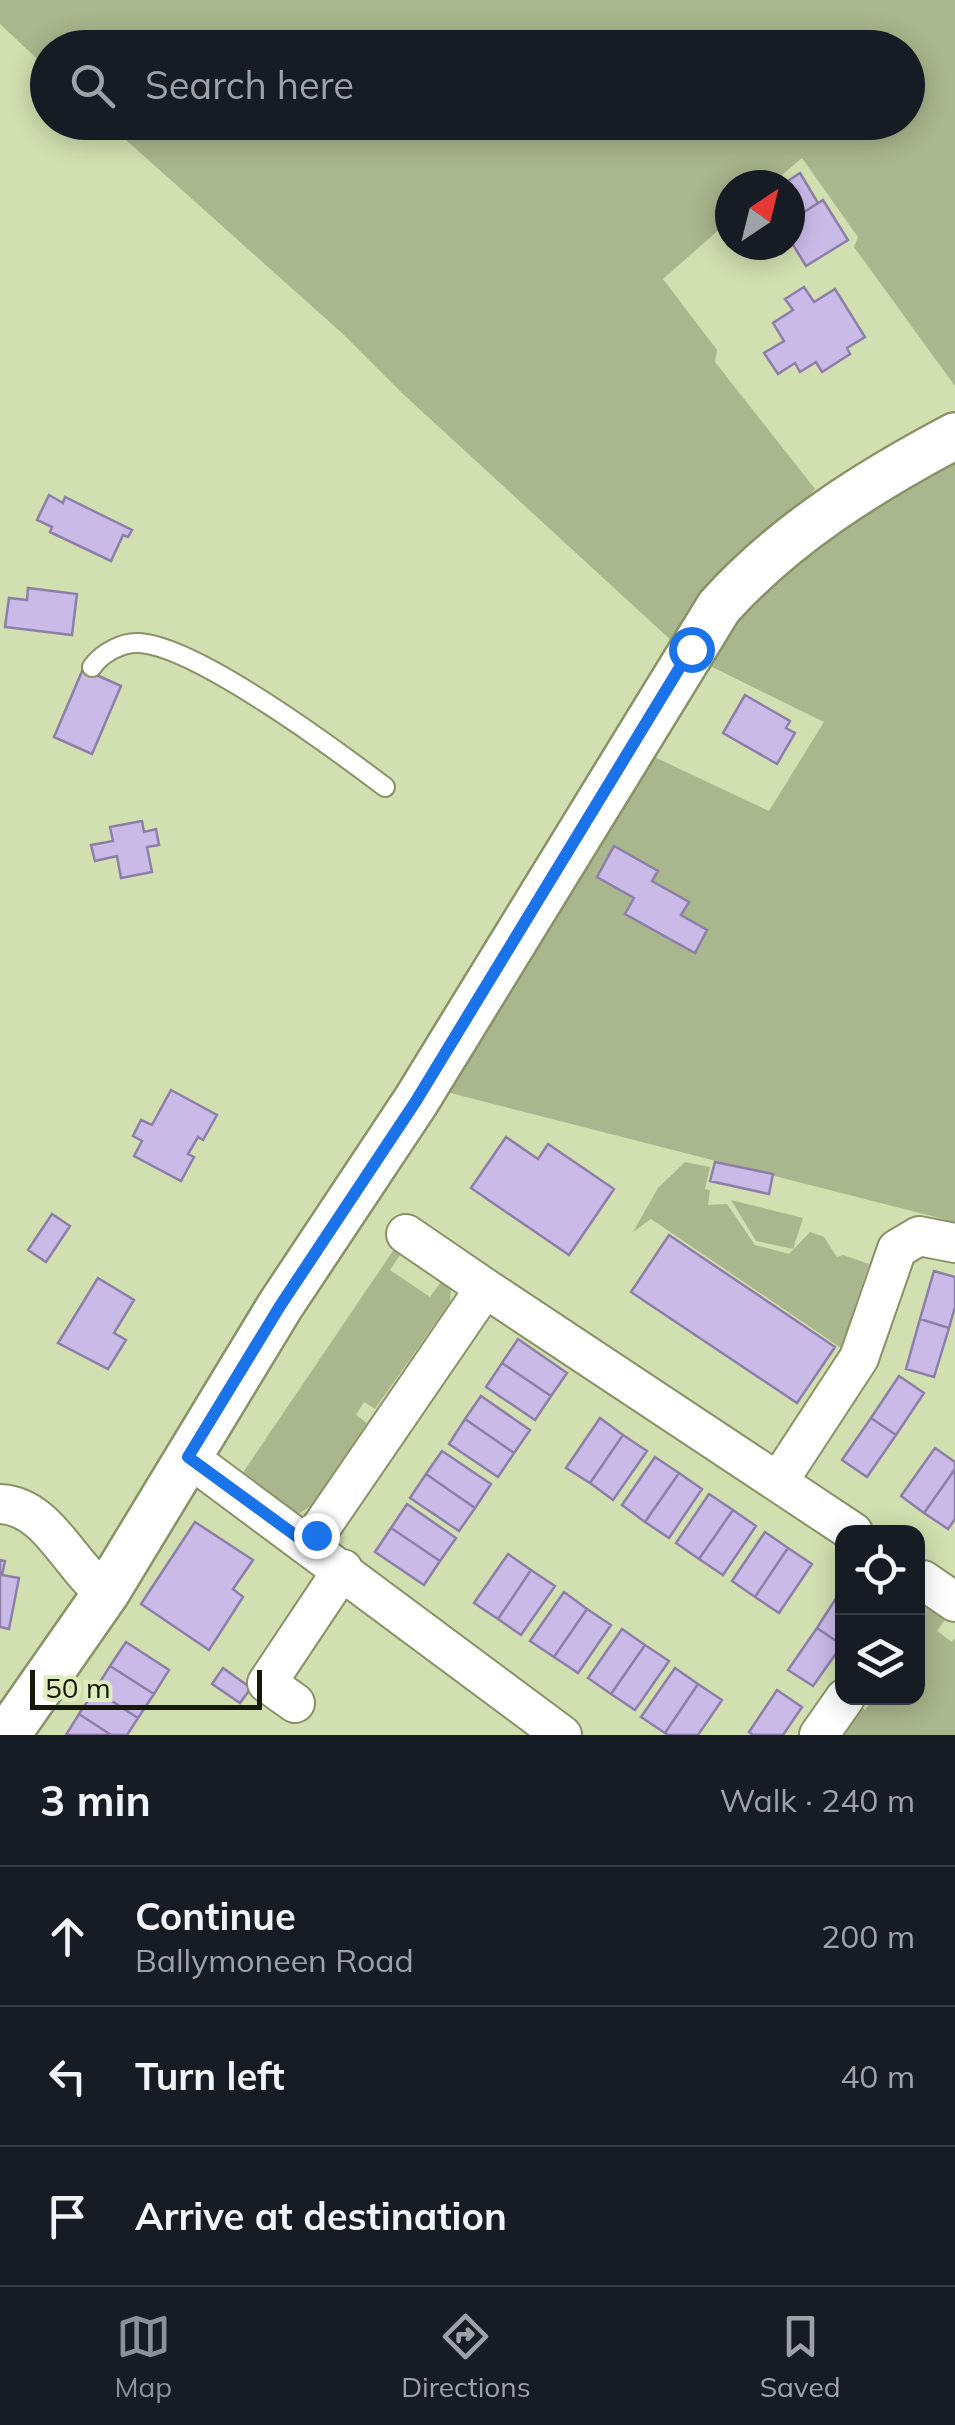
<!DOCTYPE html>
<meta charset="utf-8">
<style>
body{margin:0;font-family:Mulish,sans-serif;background:#242831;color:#f1f3f6}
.controls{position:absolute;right:30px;bottom:30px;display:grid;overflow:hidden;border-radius:20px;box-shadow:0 5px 25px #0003}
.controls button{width:90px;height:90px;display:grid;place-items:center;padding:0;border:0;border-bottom:2px solid #363941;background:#171b24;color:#f1f3f6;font:50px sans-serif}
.compass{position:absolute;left:715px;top:170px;width:90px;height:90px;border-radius:50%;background:#171b24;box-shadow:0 5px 25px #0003;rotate:35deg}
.scale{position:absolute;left:30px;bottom:25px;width:232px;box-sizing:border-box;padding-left:10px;border:5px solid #151a08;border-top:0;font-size:28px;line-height:35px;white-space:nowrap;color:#151a08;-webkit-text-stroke:8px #dfecbd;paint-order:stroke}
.stop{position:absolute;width:30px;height:30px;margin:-22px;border:8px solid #1a73e8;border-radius:50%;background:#fff}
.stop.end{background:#1a73e8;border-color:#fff;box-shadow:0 2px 10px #0008}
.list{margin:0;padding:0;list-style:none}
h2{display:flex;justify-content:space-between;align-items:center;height:130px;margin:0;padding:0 40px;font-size:42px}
h2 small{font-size:32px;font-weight:400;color:#9ea1a6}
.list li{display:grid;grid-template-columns:65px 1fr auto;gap:30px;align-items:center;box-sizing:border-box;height:140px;padding:0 40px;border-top:2px solid #363941}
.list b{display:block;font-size:38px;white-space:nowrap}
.list p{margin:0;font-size:32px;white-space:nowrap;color:#9ea1a6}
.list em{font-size:32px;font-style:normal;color:#9ea1a6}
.icon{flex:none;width:55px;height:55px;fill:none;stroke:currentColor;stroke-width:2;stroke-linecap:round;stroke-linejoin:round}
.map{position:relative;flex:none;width:955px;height:1735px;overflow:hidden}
.search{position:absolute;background:#171b24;box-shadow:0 5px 25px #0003;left:30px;right:30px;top:30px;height:110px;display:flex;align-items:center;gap:25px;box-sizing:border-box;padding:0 35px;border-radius:55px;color:#9ea1a6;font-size:38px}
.sheet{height:550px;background:#171b24}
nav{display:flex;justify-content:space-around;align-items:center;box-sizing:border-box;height:140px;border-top:2px solid #363941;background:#171b24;font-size:28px;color:#9ea1a6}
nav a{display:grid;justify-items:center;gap:5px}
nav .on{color:#8c9099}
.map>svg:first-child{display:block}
.green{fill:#aab68d}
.building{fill:#c9bae7;stroke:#8e7fa9;stroke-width:2.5}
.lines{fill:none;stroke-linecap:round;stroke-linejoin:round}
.service-casing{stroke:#879367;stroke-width:22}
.minor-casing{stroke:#879367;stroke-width:42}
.tertiary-casing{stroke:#879367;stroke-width:50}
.service{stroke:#fff;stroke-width:18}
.minor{stroke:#fff;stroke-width:38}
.tertiary{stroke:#fff;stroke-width:45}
.route{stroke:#1a73e8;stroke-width:12}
</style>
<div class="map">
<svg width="955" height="1735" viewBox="0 0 955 1735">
<rect width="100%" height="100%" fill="#d2dfb0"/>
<path class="green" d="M0 0H955V386L854 247 858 237 802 158 770 185H730V220L663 279 717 350 715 362 815 489 674 643 403 394 343 334 107 123 908 122V48H48L47 68 0 24Z
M955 454V1222L439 1090 646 753 769 811 824 722 700 661 778 566Z
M685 1162 710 1167 705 1189 710 1190 708 1205 727 1204 755 1245 789 1254 810 1232 824 1237 837 1257 843 1255 869 1264 841 1348 651 1219 633 1232 658 1188Z
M731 1200 803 1218 793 1249 756 1241Z
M399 1242 406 1246 390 1270 430 1297 441 1282 451 1290 450 1302 375 1409 364 1402 356 1415 367 1423 312 1505 298 1514 242 1474Z
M931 1606 948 1615 937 1631 952 1642 955 1638V1735H835L855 1704 865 1710 873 1698H918V1611Z"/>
<path class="building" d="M800 173 818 203 795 218 790 210V185H782Z
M823 200 848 240 806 266 790 240V221Z
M804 287 814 302 835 289 865 337 847 348 850 354 822 372 816 362 800 372 795 363 778 374 764 353 784 341 773 323 793 310 785 299Z
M49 495 63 503 65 497 132 530 128 537 123 535 111 561 50 532 52 527 37 520Z
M28 588 77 594 72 635 5 627 9 598 27 600Z
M83 669 121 686 92 754 54 737Z
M745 695 790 721 786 728 795 733 777 764 723 733Z
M142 821 144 832 156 829 159 845 147 847 152 872 121 878 117 856 95 861 91 845 113 841 110 827Z
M614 846 658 871 652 881 689 902 681 915 707 930 695 953 625 914 634 898 597 877Z
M171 1090 217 1115 203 1140 198 1137 188 1154 194 1157 181 1181 134 1156 142 1141 133 1136 141 1120 152 1125Z
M506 1137 538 1159 548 1144 614 1189 569 1255 471 1188Z
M715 1162 773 1174 769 1194 710 1181Z
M52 1214 70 1226 46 1262 28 1250Z
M669 1235 835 1347 797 1403 631 1292Z
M934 1271 955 1277V1307L949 1328 920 1319Z
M98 1278 134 1300 114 1333 126 1340 108 1369 58 1343Z
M920 1319 949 1328 934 1377 906 1369Z
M518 1339 567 1373 551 1396 502 1363Z
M502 1363 551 1396 535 1420 486 1387Z
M899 1376 924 1393 896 1435 871 1418Z
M481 1396 530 1430 514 1453 465 1419Z
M600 1418 623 1435 590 1483 566 1468Z
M871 1418 896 1435 867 1477 842 1460Z
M465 1419 514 1453 498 1477 449 1444Z
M623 1435 647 1451 613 1500 590 1483Z
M935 1448 955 1462V1469L924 1513 901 1496Z
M442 1451 491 1484 475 1508 426 1474Z
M655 1457 679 1473 645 1522 622 1505Z
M955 1469V1519L948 1529 924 1513Z
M679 1473 702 1489 669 1538 645 1522Z
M426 1474 475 1508 459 1531 410 1498Z
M709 1494 733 1510 699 1559 676 1543Z
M407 1504 456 1538 440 1561 391 1528Z
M733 1510 756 1526 723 1575 699 1559Z
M195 1522 253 1560 233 1589 243 1597 209 1650 141 1604Z
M391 1528 440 1561 424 1585 375 1552Z
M765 1532 788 1548 755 1597 732 1581Z
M788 1548 812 1564 779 1613 755 1597Z
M508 1554 531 1570 498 1619 474 1603Z
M0 1560 5 1561 2 1575 19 1578 9 1629 0 1627Z
M531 1570 555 1586 521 1635 498 1619Z
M842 1589V1645L817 1628Z
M564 1592 587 1609 554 1657 530 1641Z
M587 1609 611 1625 578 1673 554 1657Z
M817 1628 842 1645 813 1686 788 1670Z
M622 1629 645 1645 611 1694 588 1678Z
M126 1642 169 1670 154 1694 110 1666Z
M645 1645 669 1661 635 1710 611 1694Z
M110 1666 154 1694 138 1718 95 1690Z
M223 1668 251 1688 240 1703 212 1684Z
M675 1668 698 1684 665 1733 641 1717Z
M698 1684 722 1700 698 1735H668L665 1733Z
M95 1690 138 1718 127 1735H111L79 1714Z
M777 1690 802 1707 783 1735H753L749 1732Z
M79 1714 111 1735H66Z"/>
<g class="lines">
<g class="service-casing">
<path id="service" d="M92 667C102 653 122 642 139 643 196 646 336 750 385 787"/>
</g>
<g class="minor-casing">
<path id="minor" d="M406 1234 485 1288
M188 1457 562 1735
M778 1482 859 1358 897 1249 919 1236 955 1243
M0 1504C49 1506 70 1568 106 1593
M309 1545 485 1288 853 1532
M923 1580 955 1602
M295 1703 267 1683 343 1569
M819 1735 845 1698"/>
</g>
<g class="tertiary-casing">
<path id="tertiary" d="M7 1735 106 1593 280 1306 416 1101 719 607C785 534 868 482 955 436"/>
</g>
<use href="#service" class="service"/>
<use href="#minor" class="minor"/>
<use href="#tertiary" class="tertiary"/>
</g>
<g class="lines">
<path class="route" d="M316 1535 310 1546 188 1457 280 1306 416 1101 691 649"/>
</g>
</svg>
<div class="controls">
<button><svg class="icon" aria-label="locate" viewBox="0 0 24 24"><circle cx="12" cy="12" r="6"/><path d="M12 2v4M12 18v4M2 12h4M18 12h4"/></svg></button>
<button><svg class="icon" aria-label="layers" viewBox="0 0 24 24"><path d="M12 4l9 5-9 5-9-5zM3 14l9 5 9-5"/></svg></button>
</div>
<svg class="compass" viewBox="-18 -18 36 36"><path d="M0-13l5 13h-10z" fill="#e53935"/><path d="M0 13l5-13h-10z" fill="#9ea1a6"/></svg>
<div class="scale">50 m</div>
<div class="stop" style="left:691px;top:649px"></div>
<div class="stop end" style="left:316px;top:1535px"></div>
<div class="search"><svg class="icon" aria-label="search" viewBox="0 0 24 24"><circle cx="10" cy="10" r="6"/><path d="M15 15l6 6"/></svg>Search here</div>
</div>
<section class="sheet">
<h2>3 min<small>Walk · 240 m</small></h2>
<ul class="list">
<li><svg class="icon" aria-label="ahead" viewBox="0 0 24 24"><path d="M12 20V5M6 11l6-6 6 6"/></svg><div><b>Continue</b><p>Ballymoneen Road</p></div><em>200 m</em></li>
<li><svg class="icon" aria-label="left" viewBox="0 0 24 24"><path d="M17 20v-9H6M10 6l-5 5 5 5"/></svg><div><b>Turn left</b></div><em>40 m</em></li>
<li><svg class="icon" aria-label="arrive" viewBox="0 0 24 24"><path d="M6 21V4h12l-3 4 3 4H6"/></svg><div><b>Arrive at destination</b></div></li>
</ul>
</section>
<nav>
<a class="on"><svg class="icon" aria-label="map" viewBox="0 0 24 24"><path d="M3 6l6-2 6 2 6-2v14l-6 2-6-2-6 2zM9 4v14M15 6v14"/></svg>Map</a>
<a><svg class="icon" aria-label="directions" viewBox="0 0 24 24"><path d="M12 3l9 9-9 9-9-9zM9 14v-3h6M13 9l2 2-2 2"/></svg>Directions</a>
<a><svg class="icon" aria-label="saved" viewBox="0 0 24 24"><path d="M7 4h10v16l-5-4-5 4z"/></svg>Saved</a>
</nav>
